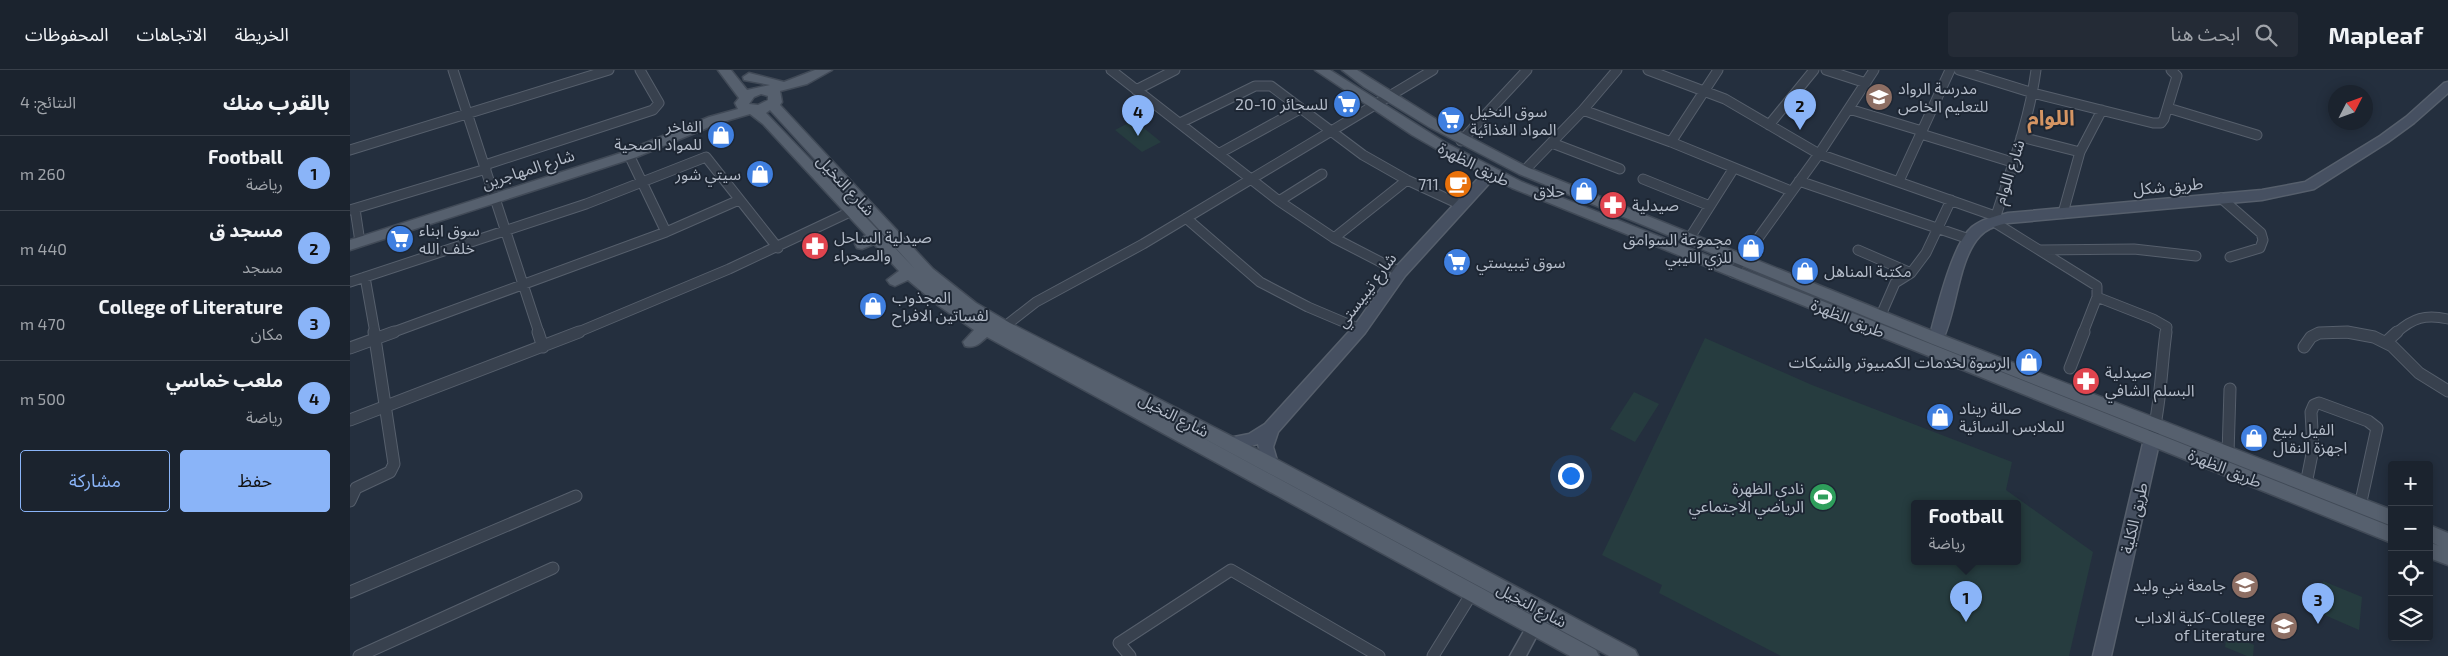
<!DOCTYPE html>
<html lang="ar">
<meta charset="utf-8">
<style>
body{margin:0;font-family:"Exo 2","Noto Sans Arabic",sans-serif;background:#242b36;color:#f1f3f6;direction:rtl}
.controls{position:absolute;right:15px;bottom:15px;display:grid;overflow:hidden;border-radius:5px;box-shadow:0 2px 12px #0003}
.controls button{width:45px;height:45px;display:grid;place-items:center;padding:0;border:0;border-bottom:1px solid #39404a;background:#1b232e;color:#f1f3f6;font:25px sans-serif}
.compass{position:absolute;left:1978px;top:15px;width:45px;height:45px;border-radius:50%;background:#1b232e;box-shadow:0 2px 12px #0003;rotate:48deg}
.you{position:absolute;left:1220px;top:405px;width:18px;height:18px;margin:-12px;border:4px solid #fff;border-radius:50%;background:#1a73e8;box-shadow:0 0 0 8px #1a73e833}
.badge{display:grid;place-items:center;width:32px;height:32px;border-radius:50%;background:#8ab4f8;color:#111;font-size:16px;font-weight:700}
.pin{position:absolute;translate:-50% -41px;filter:drop-shadow(0 1px 2px #0008)}
.pin::after{content:'';position:absolute;top:26px;width:18px;height:15px;background:inherit;clip-path:polygon(0 0,100% 0,50% 100%)}
.popup{position:absolute;left:1561px;top:430px;width:110px;height:65px;box-sizing:border-box;display:grid;place-content:center;border-radius:5px;background:#1b232e;filter:drop-shadow(0 1px 4px #0005);font-size:16px;white-space:nowrap;color:#a0a4aa}
.popup b{font-size:19px;color:#f1f3f6}
.popup::after{content:'';position:absolute;left:50%;top:100%;margin-left:-10px;border:10px solid transparent;border-top-color:#1b232e}
.list{margin:0;padding:0;list-style:none}
h2{display:flex;justify-content:space-between;align-items:center;height:65px;margin:0;padding:0 20px;font-size:21px}
h2 small{font-size:16px;font-weight:400;color:#a0a4aa}
.list li{display:grid;grid-template-columns:32px 1fr auto;gap:15px;align-items:center;box-sizing:border-box;height:75px;padding:0 20px;border-top:1px solid #39404a}
.list b{display:block;font-size:19px;white-space:nowrap}
.list p{margin:0;font-size:16px;white-space:nowrap;color:#a0a4aa}
.list em{font-size:16px;font-style:normal;color:#a0a4aa}
.actions{display:flex;gap:10px;padding:15px 20px}
.actions a{flex:1;padding:11px 0;border:1px solid #8ab4f8;border-radius:5px;text-align:center;font-size:18px;color:#8ab4f8}
.actions .main{background:#8ab4f8;color:#111}
.icon{flex:none;width:28px;height:28px;fill:none;stroke:currentColor;stroke-width:2;stroke-linecap:round;stroke-linejoin:round}
.map{position:relative;flex:none;width:2098px;height:586px;overflow:hidden;direction:ltr}
header{display:flex;align-items:center;gap:30px;box-sizing:border-box;height:70px;padding:0 25px;background:#1b232e;border-bottom:1px solid #39404a}
header strong{font-size:24px}
nav{display:flex;gap:28px;margin-inline-start:auto;font-size:18px}
.search{width:350px;height:45px;background:#242b36;display:flex;align-items:center;gap:12px;box-sizing:border-box;padding:0 18px;border-radius:5px;color:#a0a4aa;font-size:19px}
main{display:flex}
aside{flex:1;background:#1b232e}
.map>svg:first-child{display:block}
.green{fill:#263c3f;fill-rule:evenodd}
.lines{fill:none;stroke-linecap:round;stroke-linejoin:round}
.minor-far1-casing{stroke:#565f6c;stroke-width:11}
.minor-casing{stroke:#565f6c;stroke-width:13}
.tertiary-casing{stroke:#565f6c;stroke-width:3}
.secondary-casing{stroke:#565f6c;stroke-width:3}
.primary-casing{stroke:#414a57;stroke-width:3}
.minor-far1{stroke:#38414e;stroke-width:9}
.minor{stroke:#38414e;stroke-width:11}
.tertiary{fill:#38414e;fill-rule:evenodd}
.secondary{fill:#465061;fill-rule:evenodd}
.primary{fill:#56606e;fill-rule:evenodd}
.labels{text-anchor:middle;stroke-width:4;stroke-linejoin:round;paint-order:stroke}
.poi-label{font-size:16px;fill:#b4bcc9;stroke:#1d2633;text-anchor:start}
.street-label{font-size:16px;fill:#b4bcc9;stroke:#1d2633}
.district-label{font-size:21px;font-weight:bold;fill:#d59563;stroke:#1d2633}
</style>
<header>
<strong>Mapleaf</strong>
<div class="search"><svg class="icon" aria-label="search" viewBox="0 0 24 24"><circle cx="10" cy="10" r="6"/><path d="M15 15l6 6"/></svg>ابحث هنا</div>
<nav><a>الخريطة</a><a>الاتجاهات</a><a>المحفوظات</a></nav>
</header>
<main>
<div class="map">
<svg width="2098" height="586" viewBox="0 0 2098 586">
<rect width="100%" height="100%" fill="#242f3e"/>
<path class="green" d="M784 50 811 72 792 82 765 60Z
M1355 268 1462 315 1662 392 1656 420 1743 482 1719 586H1431L1309 523 1312 515 1252 485ZM1565 433H1667V491H1565Z
M1284 322 1309 334 1285 372 1260 359Z
M1973 511 2012 527 2009 560 1970 543Z
M1877 563 1904 575 1903 586H1897L1875 577Z"/>
<g class="lines">
<g class="minor-far1-casing">
<path id="minor-far1" d="M103 0 189 263
M761 0 929 131 984 168 1050 202
M1298 0 1375 29 1469 84 1645 146
M1476 0 1516 13
M1609 0 1683 23 1803 53H1811L1814 49 1827 6 1821 0
M1686 0C1679 52 1660 102 1644 152L1747 216V227L1733 263
M786 20 825 0
M1818 38 1907 65
M1499 39 1572 61
M1233 40 1321 72 1441 121
M830 53 905 16H921L1013 85 1057 110 1111 135
M1419 55 1464 0
M1571 64 1662 92
M1671 67 1730 82
M1111 71 1177 0
M1321 72 1368 0
M1202 73 1270 99
M0 80 259 0
M870 83 950 39
M279 85 316 162 389 130
M135 95 303 40 309 33 290 0
M1174 101 1233 40 1267 0
M1293 109 1360 136
M1449 111 1619 169
M1549 111 1600 0
M1871 128 1911 163 1913 170 1910 178 1880 187
M929 131 972 104
M5 139 10 172
M0 140 136 99
M1713 143 1730 82 1752 40
M836 148 910 212 958 237 1010 259
M984 168 1057 110
M1339 169 1384 98
M1508 180 1561 203
M1691 180 1784 179 1846 186
M1383 203 1469 84 1524 0
M15 207 25 263
M0 212 236 134 356 87 428 178
M1747 227 1803 249 1817 257 1816 263
M1531 245 1545 213 1561 203 1576 183 1601 130
M654 257 686 232 793 174 1083 0
M41 263 316 162
M226 263 379 199 502 141
M1969 263H2004
M2046 263C2063 248 2075 244 2098 249"/>
</g>
<g class="minor-casing">
<path id="minor" d="M188 262 193 277
M2036 272 2047 262
M1954 277 1961 267 1969 263 1997 262 2024 267 2042 276 2069 303 2098 321
M0 278 44 262
M1720 298 1734 262
M0 350 229 262
M1802 369C1811 333 1811 299 1816 262
M1878 384 1880 319
M1956 414 1963 379 1961 342 1964 335 1969 333 2018 351 2027 358 2010 436
M0 431 6 418 40 402 44 394 24 262
M0 522 226 426
M9 586 203 498
M780 586 769 573 881 500 1029 586
M1083 586 1122 523"/>
</g>
<g class="tertiary-casing">
<path id="tertiary" d="M1188 543 1193 545 1195 550 1176 586H1160L1183 545Z"/>
</g>
<g class="secondary-casing">
<path id="secondary" d="M2098 12V23L2064 53 2038 72 1964 119 1912 130 1658 153C1648 155 1637 158 1630 166 1607 190 1607 244 1591 273H1581L1579 269C1586 243 1602 174 1622 157 1632 149 1646 146 1658 143L1912 120 1955 112 2030 66 2056 47 2094 13Z
M1140 100 1145 101 1147 104 1145 107 1055 206 1015 263 928 362 923 377 928 394 926 399 920 401 914 399 908 374 880 381 874 379 872 374 874 369 899 364 915 354 1005 255 1045 198 1135 101Z
M1802 363 1808 364 1810 369 1761 586H1743L1794 369 1796 364Z"/>
</g>
<g class="primary-casing">
<path id="primary" d="M368 0H381L397 20 420 15 394 10 393 7 399 3 434 12 465 0H482L457 14 430 21 432 32 430 35 583 199 626 233 660 253 926 389 1285 580 1288 586H1259L805 342 1246 580 1249 586H1220L637 267C630 273 625 279 615 276L613 272 624 260 589 236 558 210 545 216 540 214 537 210 549 201 524 174 512 179 507 178 505 174 516 165 413 54 400 44 369 53 284 88 0 180V170L274 82 359 47 388 39 385 33 389 28ZM411 24 418 26V30L408 35 399 34 404 27ZM420 40 565 199 416 43Z
M965 0H980L1096 73 1172 112 2042 457V473L1162 118 1111 93 1062 65Z
M992 0H1007L1089 51 1179 98 1592 265 2042 440V456L1580 273 1169 104 1079 57 1014 17Z
M2079 455 2098 463V495L2079 488V472L2089 476 2079 471Z"/>
</g>
<use href="#minor-far1" class="minor-far1"/>
<use href="#minor" class="minor"/>
<use href="#tertiary" class="tertiary"/>
<use href="#secondary" class="secondary"/>
<use href="#primary" class="primary"/>
</g>
<defs>
<g id="school-disc" transform="scale(1.4375)"><circle r="9.5" fill="#8d6e63" stroke="#1d2633"/><path d="M0-5L7-2L0 1L-7-2ZM-4 1L0 2.5L4 1V4Q0 6-4 4Z" fill="#fff"/></g>
<g id="supermarket-disc" transform="scale(1.4375)"><circle r="9.5" fill="#3f7fe0" stroke="#1d2633"/><path d="M-6-5.5h2.5l.6 2H6L4.5 2H-2.5L-4.4-4H-6ZM-1.5 3.2a1.3 1.3 0 1 0 .1 0ZM3 3.2a1.3 1.3 0 1 0 .1 0Z" fill="#fff"/></g>
<g id="shop-disc" transform="scale(1.4375)"><circle r="9.5" fill="#3f7fe0" stroke="#1d2633"/><path d="M-5-2.5h2.3a2.7 3.5 0 0 1 5.4 0H5L5.5 6h-11ZM-1.5-2.5h3a1.5 2.3 0 0 0-3 0Z" fill="#fff"/></g>
<g id="cafe-disc" transform="scale(1.4375)"><circle r="9.5" fill="#e8710a" stroke="#1d2633"/><path d="M-5.5-4.5H6V0H3Q3 3.5 0 3.5H-2.5Q-5.5 3.5-5.5 0ZM3-3.2v2h1.7v-2ZM-6 4.5H4V6H-6Z" fill="#fff"/></g>
<g id="pharmacy-disc" transform="scale(1.4375)"><circle r="9.5" fill="#e0444e" stroke="#1d2633"/><path d="M-2-6h4v4h4v4h-4v4h-4v-4h-4v-4h4Z" fill="#fff"/></g>
<g id="stadium-disc" transform="scale(1.4375)"><circle r="9.5" fill="#2e9e5b" stroke="#1d2633"/><path d="M0-5a6.5 5 0 1 0 0 10a6.5 5 0 1 0 0-10ZM-3.5-1.8h7v3.6h-7Z" fill="#fff"/></g>
<g id="university-disc" transform="scale(1.4375)"><circle r="9.5" fill="#8d6e63" stroke="#1d2633"/><path d="M0-5L7-2L0 1L-7-2ZM-4 1L0 2.5L4 1V4Q0 6-4 4Z" fill="#fff"/></g>
</defs>
<g fill-rule="evenodd">
<use href="#school-disc" x="1529" y="27"/>
<use href="#supermarket-disc" x="997" y="34"/>
<use href="#supermarket-disc" x="1101" y="50"/>
<use href="#shop-disc" x="371" y="65"/>
<use href="#shop-disc" x="410" y="104"/>
<use href="#cafe-disc" x="1108" y="114"/>
<use href="#shop-disc" x="1234" y="121"/>
<use href="#pharmacy-disc" x="1263" y="135"/>
<use href="#supermarket-disc" x="50" y="169"/>
<use href="#pharmacy-disc" x="465" y="176"/>
<use href="#shop-disc" x="1401" y="178"/>
<use href="#supermarket-disc" x="1107" y="192"/>
<use href="#shop-disc" x="1455" y="201"/>
<use href="#shop-disc" x="523" y="236"/>
<use href="#shop-disc" x="1679" y="292"/>
<use href="#pharmacy-disc" x="1736" y="311"/>
<use href="#shop-disc" x="1590" y="347"/>
<use href="#shop-disc" x="1904" y="368"/>
<use href="#stadium-disc" x="1473" y="427"/>
<use href="#university-disc" x="1895" y="515"/>
<use href="#university-disc" x="1934" y="556"/>
</g>
<g class="labels">
<g class="poi-label">
<text x="1548" y="24">مدرسة الرواد<tspan x="1548" dy="18">للتعليم الخاص</tspan></text>
<text x="978" y="40" text-anchor="end">20-10 للسجائر</text>
<text x="1120" y="47">سوق النخيل<tspan x="1120" dy="18">المواد الغذائية</tspan></text>
<text x="352" y="62" text-anchor="end">الفاخر<tspan x="352" dy="18">للمواد الصحية</tspan></text>
<text x="391" y="110" text-anchor="end">سيتي شور</text>
<text x="1089" y="120" text-anchor="end">711</text>
<text x="1215" y="127" text-anchor="end">حلاق</text>
<text x="1282" y="141">صيدلية</text>
<text x="69" y="166">سوق ابناء<tspan x="69" dy="18">خلف الله</tspan></text>
<text x="484" y="173">صيدلية الساحل<tspan x="484" dy="18">والصحراء</tspan></text>
<text x="1382" y="175" text-anchor="end">مجموعة السوامق<tspan x="1382" dy="18">للزي الليبي</tspan></text>
<text x="1126" y="198">سوق تيبيستي</text>
<text x="1474" y="207">مكتبة المناهل</text>
<text x="542" y="233">المجذوب<tspan x="542" dy="18">لفساتين الافراح</tspan></text>
<text x="1660" y="298" text-anchor="end">الرسوة لخدمات الكمبيوتر والشبكات</text>
<text x="1755" y="308">صيدلية<tspan x="1755" dy="18">البسلم الشافي</tspan></text>
<text x="1609" y="344">صالة ريناد<tspan x="1609" dy="18">للملابس النسائية</tspan></text>
<text x="1923" y="365">الفيل لبيع<tspan x="1923" dy="18">اجهزة النقال</tspan></text>
<text x="1454" y="424" text-anchor="end">نادي الظهرة<tspan x="1454" dy="18">الرياضي الاجتماعي</tspan></text>
<text x="1876" y="521" text-anchor="end">جامعة بني وليد</text>
<text x="1915" y="553" text-anchor="end">كلية الاداب-College<tspan x="1915" dy="18">of Literature</tspan></text>
</g>
<g class="street-label">
<text transform="translate(1124 94) rotate(27)" y="6">طريق الظهرة</text>
<text transform="translate(178 99) rotate(-18)" y="6">شارع المهاجرين</text>
<text transform="translate(1659 102) rotate(-72)" y="6">شارع اللوام</text>
<text transform="translate(496 115) rotate(47)" y="6">شارع النخيل</text>
<text transform="translate(1818 116) rotate(-5)" y="6">طريق شكل</text>
<text transform="translate(1016 220) rotate(-53)" y="6">شارع تيبيستي</text>
<text transform="translate(1498 248) rotate(22)" y="6">طريق الظهرة</text>
<text transform="translate(824 345) rotate(27)" y="6">شارع النخيل</text>
<text transform="translate(1875 398) rotate(22)" y="6">طريق الظهرة</text>
<text transform="translate(1784 448) rotate(-77)" y="6">طريق الكلية</text>
<text transform="translate(1182 535) rotate(28)" y="6">شارع النخيل</text>
</g>
<g class="district-label">
<text x="1701" y="55">اللوام</text>
</g>
</g>
</svg>
<div class="controls">
<button>+</button>
<button>−</button>
<button><svg class="icon" aria-label="locate" viewBox="0 0 24 24"><circle cx="12" cy="12" r="6"/><path d="M12 2v4M12 18v4M2 12h4M18 12h4"/></svg></button>
<button><svg class="icon" aria-label="layers" viewBox="0 0 24 24"><path d="M12 4l9 5-9 5-9-5zM3 14l9 5 9-5"/></svg></button>
</div>
<svg class="compass" viewBox="-18 -18 36 36"><path d="M0-13l5 13h-10z" fill="#e53935"/><path d="M0 13l5-13h-10z" fill="#a0a4aa"/></svg>
<div class="you"></div>
<div class="pin badge" style="left:1616px;top:552px">1</div>
<div class="popup"><b>Football</b>رياضة</div>
<div class="pin badge" style="left:1450px;top:60px">2</div>
<div class="pin badge" style="left:1968px;top:554px">3</div>
<div class="pin badge" style="left:788px;top:66px">4</div>
</div>
<aside>
<h2>بالقرب منك<small>النتائج: 4</small></h2>
<ul class="list">
<li><span class="badge">1</span><div><b>Football</b><p>رياضة</p></div><em>260 m</em></li>
<li><span class="badge">2</span><div><b>مسجد ق</b><p>مسجد</p></div><em>440 m</em></li>
<li><span class="badge">3</span><div><b>College of Literature</b><p>مكان</p></div><em>470 m</em></li>
<li><span class="badge">4</span><div><b>ملعب خماسي</b><p>رياضة</p></div><em>500 m</em></li>
</ul>
<div class="actions"><a class="main">حفظ</a><a>مشاركة</a></div>
</aside>
</main>
